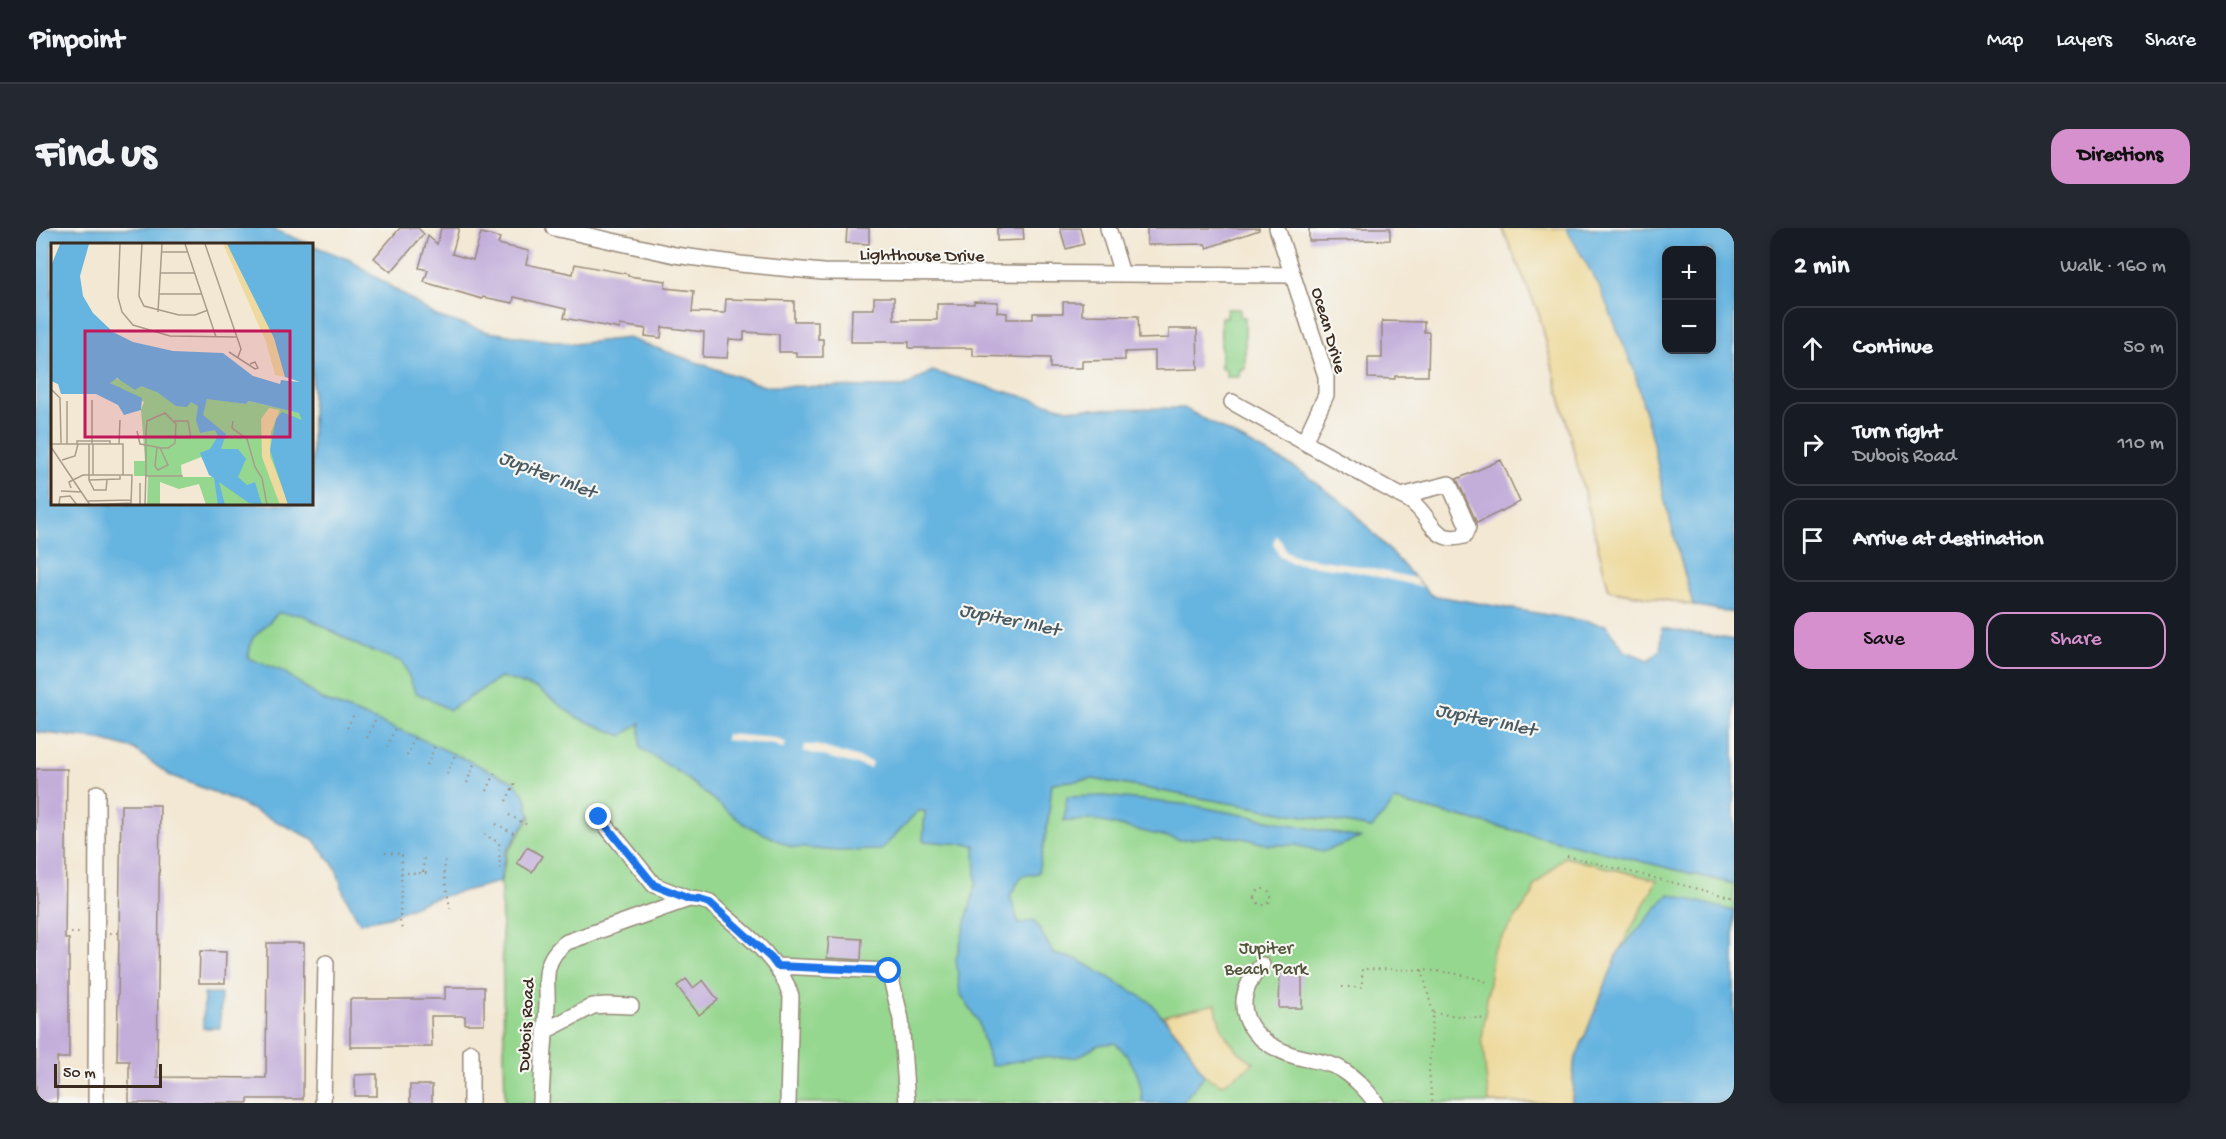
<!DOCTYPE html>
<meta charset="utf-8">
<style>
body{margin:0;font-family:"Gochi Hand",sans-serif;background:#242831;color:#f1f3f6}
.controls{position:absolute;right:18px;top:18px;display:grid;overflow:hidden;border-radius:12px;box-shadow:0 3px 9px #0003}
.controls button{width:54px;height:54px;display:grid;place-items:center;padding:0;border:0;border-bottom:2px solid #363941;background:#171b24;color:#f1f3f6;font:30px sans-serif}
.scale{position:absolute;left:18px;bottom:15px;width:108px;box-sizing:border-box;padding-left:6px;border:3px solid #3b2a1e;border-top:0;font-size:16px;line-height:21px;white-space:nowrap;color:#3b2a1e;-webkit-text-stroke:4px #f6f6f2;paint-order:stroke}
.stop{position:absolute;width:18px;height:18px;margin:-14px;border:4px solid #1a73e8;border-radius:50%;background:#fff}
.stop.end{background:#1a73e8;border-color:#fff;box-shadow:0 2px 6px #0008}
.list{margin:0;padding:0;list-style:none}
h2{display:flex;justify-content:space-between;align-items:center;height:78px;margin:0;padding:0 24px;font-size:26px}
h2 small{font-size:20px;font-weight:400;color:#9ea1a6}
.list li{display:grid;grid-template-columns:39px 1fr auto;gap:18px;align-items:center;box-sizing:border-box;height:84px;margin:0 12px 12px;padding:0 12px;border:2px solid #363941;border-radius:18px}
.list b{display:block;font-size:22px;white-space:nowrap}
.list p{margin:0;font-size:20px;white-space:nowrap;color:#9ea1a6}
.list em{font-size:20px;font-style:normal;color:#9ea1a6}
.actions{display:flex;gap:12px;padding:18px 24px}
.actions a{flex:1;padding:14px 0;border:2px solid #d690ce;border-radius:18px;text-align:center;font-size:21px;color:#d690ce}
.actions .main{background:#d690ce;color:#111}
.icon{flex:none;width:33px;height:33px;fill:none;stroke:currentColor;stroke-width:2;stroke-linecap:round;stroke-linejoin:round}
.map{position:relative;flex:none;width:1698px;height:875px;overflow:hidden;border-radius:18px}
header{display:flex;align-items:center;gap:36px;box-sizing:border-box;height:84px;padding:0 30px;background:#171b24;border-bottom:2px solid #363941}
header strong{font-size:28px}
nav{display:flex;gap:33px;margin-inline-start:auto;font-size:21px}
.intro{display:flex;align-items:center;justify-content:space-between;box-sizing:border-box;height:144px;padding:0 36px}
h1{margin:0;font-size:42px}
.button{padding:15px 27px;border-radius:18px;background:#d690ce;color:#111;font-size:21px;font-weight:700}
main{display:flex;gap:36px;padding:0 36px}
aside{flex:1;background:#171b24;border-radius:18px;box-shadow:0 3px 9px #0003}
.map>svg:first-child{display:block}
.green{fill:#95d78f;stroke:#688056;stroke-width:1.5}
.sand{fill:#eeda9e;stroke:#94825e;stroke-width:1.5}
.water{fill:#66b4e0;stroke:#506f7f;stroke-width:1.5;fill-rule:evenodd}
.pier{fill:#f3e8d4}
.building{fill:#c3aeda}
.lines{fill:none;stroke-linecap:round;stroke-linejoin:round}
.minor-casing{stroke:#978979;stroke-width:18}
.path{stroke:#978979;stroke-width:2;stroke-dasharray:1.5 4.5;stroke-linecap:butt}
.minor{stroke:#fff;stroke-width:15}
.route{stroke:#1a73e8;stroke-width:8}
.labels{text-anchor:middle;stroke-width:4.5;stroke-linejoin:round;paint-order:stroke}
.street-label{font-size:18px;fill:#3b2a1e;stroke:#f6f6f2}
.park-label{font-size:18px;fill:#52553a;stroke:#f6f6f2}
.water-label{font-size:20px;font-style:italic;fill:#4a5a62;stroke:#f6f6f2}
.inset-road{fill:none;stroke:#a99c8b;stroke-width:1.5}
.view{fill:#c2185b;fill-opacity:0.15;stroke:#c2185b;stroke-width:3}
.inset-edge{fill:none;stroke:#3b2a1e;stroke-width:3}
</style>
<header>
<strong>Pinpoint</strong>
<nav><a>Map</a><a>Layers</a><a>Share</a></nav>
</header>
<div class="intro"><h1>Find us</h1><a class="button">Directions</a></div>
<main>
<div class="map">
<svg width="1698" height="875" viewBox="0 0 1698 875">
<rect width="100%" height="100%" fill="#f6f6f2"/>
<filter id="ink" filterUnits="userSpaceOnUse"><feTurbulence type="fractalNoise" baseFrequency=".0167" numOctaves="2"/><feDisplacementMap in="SourceGraphic" scale="12" xChannelSelector="R" yChannelSelector="G"/><feConvolveMatrix kernelMatrix="1 2 1 2 8 2 1 2 1" color-interpolation-filters="sRGB"/></filter>
<filter id="wash" filterUnits="userSpaceOnUse"><feTurbulence type="fractalNoise" baseFrequency=".008" numOctaves="4" result="noise"/><feDisplacementMap in="SourceGraphic" scale="24" xChannelSelector="R" yChannelSelector="G"/><feGaussianBlur stdDeviation="1.35" result="paint"/><feColorMatrix in="noise" values="0 0 0 0 0 0 0 0 0 0 0 0 0 0 0 0 0 1.4 0 .05"/><feComposite in="paint" operator="in"/></filter>
<g filter="url(#wash)">
<rect width="100%" height="100%" fill="#f3e8d4"/>
<path class="green" d="M1191 81H1204V89H1209V141H1204L1203 149H1190V141H1185V89H1191Z
M241 384 267 386 381 415 604 493 1015 555 1057 551 1335 600 1358 573 1698 656V692L1559 875H469L465 653 471 625 495 589 481 556 261 461 211 431 214 411Z"/>
<path class="sand" d="M1466 0H1565L1633 173 1657 377 1573 362 1503 86Z
M1528 629 1621 652 1583 723 1538 835 1536 875H1453L1446 811 1457 722 1497 666 1498 658Z
M1180 776C1182 803 1195 820 1218 835L1186 857 1168 848 1151 818 1127 788Z"/>
<path class="water" d="M0 0H234L274 16H16V276H276V17L314 32 400 88 452 104 538 116 592 110 728 158 868 159 896 143 1032 181 1148 180 1263 242 1314 280 1395 367 1570 397 1589 423 1613 432 1625 421 1626 400 1698 412V656L1359 573 1336 600 1057 551 1016 555 1012 594 1002 645 986 648 974 668 983 696 998 692 1018 726 1043 732 1113 773 1151 818 1168 848 1146 875H1106C1107 852 1096 830 1079 815L1062 817 1042 829 998 830 955 838 942 793 924 765 920 731 940 656 939 617 887 613 889 583H882L845 622 802 623 755 619 708 596 644 545 604 520V495L586 508 540 489 502 461 465 449 414 482 379 464 367 434 325 419 267 387 242 385 216 411 212 430 248 444 287 472 374 506 479 554 490 569 494 588 469 625 464 654 395 671 352 689 324 695 308 666 300 640 277 611 188 568 133 547 98 521 61 511 0 504Z
M1530 0H1698V385L1657 377 1629 274 1618 219 1598 142 1563 58ZM1630 22H1676V122H1630Z
M1068 568 1155 577 1324 610 1286 624 1260 617H1233L1207 610 1181 608 1144 612 1058 592 1028 593 1031 569Z
M1633 666 1698 683V875H1536L1538 835 1583 723Z
M168 766H185L184 800H167Z"/>
<path class="pier" d="M1240 308 1245 312 1250 323 1258 328 1313 336 1379 350 1387 359 1312 342 1256 335 1243 327 1237 315Z
M690 506 739 510 750 515 748 521 738 517 689 512Z
M768 517H780L836 534 834 540 767 523Z"/>
<g id="blocks">
<path class="building" d="M364 0H382L388 6 355 44 338 30Z
M405 0H423L416 26 437 32 445 5 464 10 462 16 493 23 490 36 537 46 539 36 592 46V48L630 53 629 60 658 63 656 84 689 85 690 71 758 73V93H782V111H787V129H760V124H743V106L708 104V112L693 111 691 130 667 129 668 104 626 99 625 110 609 108 610 101 584 97V101L528 90 530 81 478 69 477 75 447 69 446 71 388 54 392 42 383 40 392 8 401 16Z
M811 0H833V16L810 15Z
M961 0H987L988 12 961 13Z
M1024 0H1044L1048 16 1030 21Z
M1111 0H1223V2L1171 20 1169 16 1111 17Z
M1273 0H1354V12L1273 13Z
M838 69H858V92H901V76H938V73L962 74 961 84 971 85V91H997V85H1027V74H1046V87L1102 88 1103 111 1133 110V101H1161L1162 141 1119 142V123L1089 124V132L1046 133V140H1014V130L937 128V120H873V114H815L816 81H838Z
M1346 93 1388 94V104H1393L1392 148H1359V151L1332 150V130H1346Z
M1465 232 1484 274 1441 295 1421 251Z
M0 541H31L29 711H33V830H21V875H0Z
M85 577H124L121 849 230 850 231 715H268L267 871H212V875H93V833H81Z
M491 619 506 628 496 644 481 635Z
M793 709 826 711 825 732 791 730Z
M164 723 190 724 189 755H163Z
M1244 745 1266 746V780H1243Z
M650 751 657 760 667 752 682 772 663 787 641 758Z
M409 759H448V796H429V788H395L396 819H314V771H409Z
M341 846V868H319V847Z
M374 857H396V875H374Z"/>
</g>
</g>
<g filter="url(#ink)">
<use href="#blocks" fill-opacity="0" stroke="#978979" stroke-width="1.5"/>
<g class="lines">
<g class="minor-casing">
<path id="minor" d="M518 0 639 27 704 36 787 44 1257 47
M1072 0 1086 46
M1241 0 1290 148V167L1268 214
M1196 174 1365 268C1369 270 1374 272 1377 275 1396 290 1398 317 1428 308L1432 299 1413 256 1365 268
M563 589 618 657 653 671
M1226 737C1192 775 1209 809 1253 826 1269 832 1287 832 1303 840 1316 847 1331 862 1340 875
M741 738 853 743 865 791 871 875
M509 803 557 778 570 777 595 778
M60 875 61 565
M287 875 290 735
M435 875V824
M505 875C506 842 509 810 511 777 512 764 509 752 512 740 515 728 522 720 531 714L653 671 664 672 674 675C704 702 742 727 755 768L752 875"/>
</g>
<path class="path" d="M311 500 319 484
M331 510 339 492
M351 519 359 500
M371 528 379 509
M391 537 399 518
M411 546 419 527
M431 555 438 536
M451 563 459 545
M470 573 479 555
M473 587 493 598
M460 596 481 607
M448 606 463 615 464 641H466
M349 625 366 626 364 693 366 702
M1531 628 1698 670
M409 632 408 646 415 685
M387 644 388 626
M365 645H395
M1219 669a8 8 0 1 1 16 0a8 8 0 1 1-16 0Z
M35 705H47
M74 705H84
M1386 742 1397 785 1393 842 1396 875
M1306 759H1326V741C1368 742 1413 739 1453 755
M1397 785 1448 791"/>
<use href="#minor" class="minor"/>
</g>
</g>
<g class="lines" filter="url(#ink)">
<path class="route" d="M563 589 618 657 653 671 664 672 674 675 735 730 741 738 853 743"/>
</g>
<g class="labels">
<g class="street-label">
<text transform="translate(886 26) rotate(1)" y="6">Lighthouse Drive</text>
<text transform="translate(1294 102) rotate(74)" y="6">Ocean Drive</text>
<text transform="translate(489 797) rotate(-87)" y="6">Dubois Road</text>
</g>
<g class="park-label">
<text x="1230" y="725">Jupiter<tspan x="1230" dy="21">Beach Park</tspan></text>
</g>
<g class="water-label">
<text transform="translate(512 245) rotate(21)" y="7">Jupiter Inlet</text>
<text transform="translate(974 390) rotate(12)" y="7">Jupiter Inlet</text>
<text transform="translate(1450 490) rotate(12)" y="7">Jupiter Inlet</text>
</g>
</g>
<g transform="translate(15 15)">
<rect width="262" height="262" fill="#f3e8d4"/>
<path d="M63 135 107 148 195 161 198 158 253 171 245 262H155L148 241 128 246 109 239V262H96L97 233H83V218H94L90 167 93 159 59 140ZM150 214 163 234H131L130 222Z" fill="#95d78f" fill-rule="evenodd"/>
<path d="M172 1H183L231 109 234 134 224 132 215 99ZM218 165 229 167 220 189 219 213 238 262H229L211 214 210 176Z" fill="#eeda9e"/>
<path d="M9 1H38L29 33 32 53 42 70 62 89 82 99 122 108 172 110 202 133 229 141 230 137 249 139 234 134 223 95 176 1H262V262H237L219 207 225 176 231 169 251 177 248 170 198 158 195 161 156 156 152 172 175 191 170 206H187L195 216 187 234 196 242 204 239 211 262 198 260 168 239 174 262H167L163 235 158 232 149 210 159 206 167 193 164 187 149 190 145 177 147 163 140 159 136 164 125 163 106 149 90 143 84 147 66 135 59 140 91 155 90 167 73 172 67 162 45 151H10L7 141 0 138V23Z" fill="#66b4e0"/>
<path class="inset-road" d="M69 1 67 54 71 69 82 82 119 93 185 94M91 1 88 53 93 63 128 72H144L157 67M134 1 165 94M154 1 190 106 187 114M111 9H137M110 30H144M108 51H151M107 69 111 1M178 109 204 126 207 125 204 119 199 121M0 146 9 155 10 200M16 158V201M123 178H137L139 190V195H124M182 178 181 185 196 196 204 224 211 235 216 262M86 188 89 201 95 202 110 205H117L124 200 125 181 114 170 96 178 95 188V227L94 262M0 201H72V232M26 201V198H59V201M38 201V237L69 236V233M41 201V157M68 201 69 177M0 204 39 262M106 204 104 223 107 227 117 222 109 205M11 217 24 213 27 201M42 232V201M94 233H132M38 237 43 247H55L56 237M20 245 18 239 32 232H81L80 262M10 248 31 249M36 258 80 257M8 262 9 254 19 253 26 262M40 262 80 260M89 262V240"/>
<path class="view" d="M34 88H239V194H34Z"/>
<rect width="262" height="262" class="inset-edge"/>
</g>
</svg>
<div class="controls">
<button>+</button>
<button>−</button>
</div>
<div class="scale">50 m</div>
<div class="stop" style="left:853px;top:743px"></div>
<div class="stop end" style="left:563px;top:589px"></div>
</div>
<aside>
<h2>2 min<small>Walk · 160 m</small></h2>
<ul class="list">
<li><svg class="icon" aria-label="ahead" viewBox="0 0 24 24"><path d="M12 20V5M6 11l6-6 6 6"/></svg><div><b>Continue</b></div><em>50 m</em></li>
<li><svg class="icon" aria-label="right" viewBox="0 0 24 24"><path d="M7 20v-9h11M14 6l5 5-5 5"/></svg><div><b>Turn right</b><p>Dubois Road</p></div><em>110 m</em></li>
<li><svg class="icon" aria-label="arrive" viewBox="0 0 24 24"><path d="M6 21V4h12l-3 4 3 4H6"/></svg><div><b>Arrive at destination</b></div></li>
</ul>
<div class="actions"><a class="main">Save</a><a>Share</a></div>
</aside>
</main>
